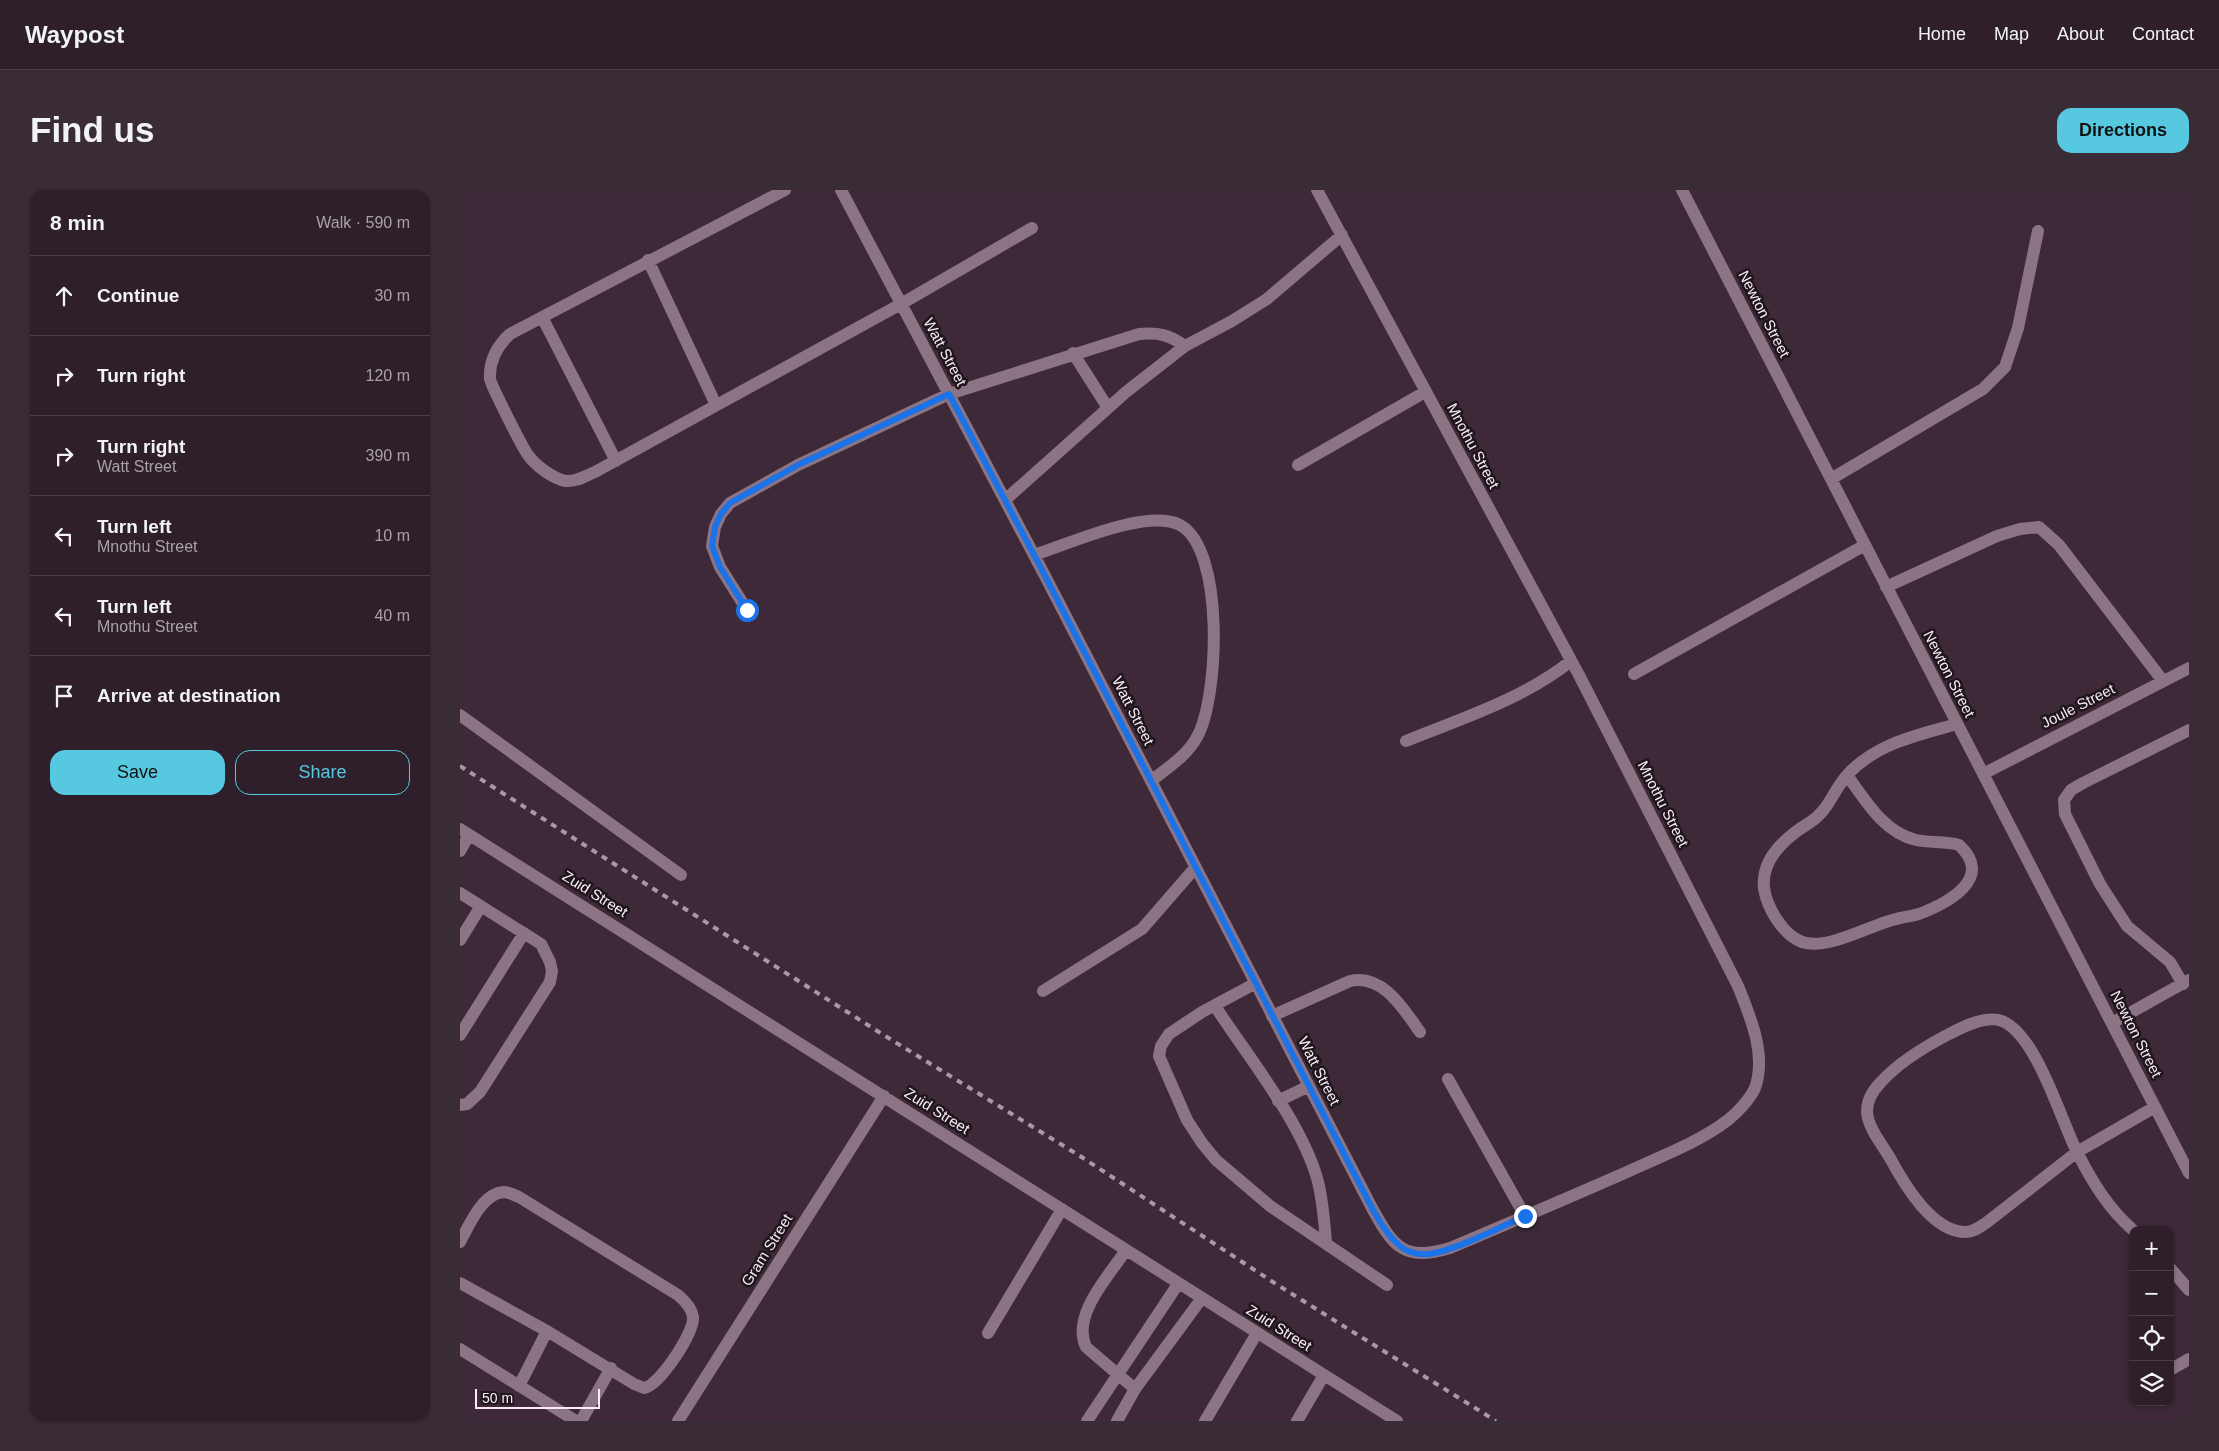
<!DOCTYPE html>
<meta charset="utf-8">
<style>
body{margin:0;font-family:Arial,sans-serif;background:#3a2c36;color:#f1f3f6}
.controls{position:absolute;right:15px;bottom:15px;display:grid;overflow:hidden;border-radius:10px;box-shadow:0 1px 4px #0004}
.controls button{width:45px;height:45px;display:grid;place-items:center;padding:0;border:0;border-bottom:1px solid #493d47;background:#2e1f2a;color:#f1f3f6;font:25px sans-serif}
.scale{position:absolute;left:15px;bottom:12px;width:125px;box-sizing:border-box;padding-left:5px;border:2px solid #faecf6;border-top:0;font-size:14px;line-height:18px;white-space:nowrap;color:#faecf6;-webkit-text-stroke:4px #1f161c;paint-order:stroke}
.stop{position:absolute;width:15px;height:15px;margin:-11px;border:4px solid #1a73e8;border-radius:50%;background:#fff}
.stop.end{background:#1a73e8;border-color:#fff;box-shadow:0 1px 5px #0008}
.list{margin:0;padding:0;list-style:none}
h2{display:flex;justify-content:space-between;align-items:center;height:65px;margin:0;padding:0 20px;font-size:21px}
h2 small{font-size:16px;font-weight:400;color:#a7a2a8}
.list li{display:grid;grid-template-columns:32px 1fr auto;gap:15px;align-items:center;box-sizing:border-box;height:80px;padding:0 20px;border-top:1px solid #493d47}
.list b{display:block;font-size:19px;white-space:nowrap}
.list p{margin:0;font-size:16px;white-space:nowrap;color:#a7a2a8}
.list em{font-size:16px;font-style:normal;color:#a7a2a8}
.actions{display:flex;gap:10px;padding:15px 20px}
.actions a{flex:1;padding:11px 0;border:1px solid #56c9e1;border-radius:15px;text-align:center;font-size:18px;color:#56c9e1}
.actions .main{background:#56c9e1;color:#111}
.icon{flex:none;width:28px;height:28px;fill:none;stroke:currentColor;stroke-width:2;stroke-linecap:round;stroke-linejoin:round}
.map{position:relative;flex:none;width:1729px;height:1231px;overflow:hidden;border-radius:15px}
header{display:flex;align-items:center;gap:30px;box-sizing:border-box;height:70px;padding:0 25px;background:#2e1f2a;border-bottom:1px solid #493d47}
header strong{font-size:24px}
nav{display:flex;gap:28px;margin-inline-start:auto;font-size:18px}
.intro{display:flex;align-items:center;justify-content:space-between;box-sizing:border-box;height:120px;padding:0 30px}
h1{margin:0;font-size:35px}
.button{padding:12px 22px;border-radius:15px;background:#56c9e1;color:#111;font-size:18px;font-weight:700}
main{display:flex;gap:30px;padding:0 30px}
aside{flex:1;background:#2e1f2a;border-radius:15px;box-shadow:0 1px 4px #0004}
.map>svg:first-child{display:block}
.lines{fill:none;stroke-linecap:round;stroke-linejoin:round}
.minor{stroke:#8c7484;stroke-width:12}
.rail{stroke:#aa99a5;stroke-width:4;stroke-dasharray:6 6;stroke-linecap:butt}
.route{stroke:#1a73e8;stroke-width:6}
.labels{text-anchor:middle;stroke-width:5;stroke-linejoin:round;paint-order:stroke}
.street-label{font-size:15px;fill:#faecf6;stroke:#1f161c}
</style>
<header>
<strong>Waypost</strong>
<nav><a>Home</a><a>Map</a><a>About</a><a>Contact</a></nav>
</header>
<div class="intro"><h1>Find us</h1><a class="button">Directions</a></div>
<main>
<aside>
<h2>8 min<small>Walk · 590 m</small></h2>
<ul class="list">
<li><svg class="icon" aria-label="ahead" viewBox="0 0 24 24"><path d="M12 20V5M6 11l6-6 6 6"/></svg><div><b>Continue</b></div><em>30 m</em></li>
<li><svg class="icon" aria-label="right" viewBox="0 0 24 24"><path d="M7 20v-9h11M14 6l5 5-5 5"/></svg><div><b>Turn right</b></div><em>120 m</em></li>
<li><svg class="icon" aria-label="right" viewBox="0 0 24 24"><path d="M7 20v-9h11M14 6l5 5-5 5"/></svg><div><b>Turn right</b><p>Watt Street</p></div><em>390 m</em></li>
<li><svg class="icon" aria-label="left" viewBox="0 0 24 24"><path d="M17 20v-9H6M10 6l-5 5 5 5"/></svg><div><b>Turn left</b><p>Mnothu Street</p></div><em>10 m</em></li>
<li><svg class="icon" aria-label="left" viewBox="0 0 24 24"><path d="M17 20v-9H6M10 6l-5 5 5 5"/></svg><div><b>Turn left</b><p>Mnothu Street</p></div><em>40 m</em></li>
<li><svg class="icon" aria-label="arrive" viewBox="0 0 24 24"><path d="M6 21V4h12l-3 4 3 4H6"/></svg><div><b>Arrive at destination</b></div></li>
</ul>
<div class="actions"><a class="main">Save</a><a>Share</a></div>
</aside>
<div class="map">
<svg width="1729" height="1231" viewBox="0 0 1729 1231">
<rect width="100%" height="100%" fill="#3e2938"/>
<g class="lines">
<path class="minor" d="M325 0 50 144C37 156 29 171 30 189 31 195 62 257 68 265 75 275 93 289 106 291 116 292 125 286 135 282L441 114 572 38
M381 0 584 384 912 1018C933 1056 943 1072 990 1058 1049 1033 1108 1008 1167 982 1201 966 1238 953 1268 930 1278 922 1290 909 1295 898 1307 865 1290 826 1278 796L1119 485 857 0
M1222 0 1729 983
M188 70 256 215
M82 127 156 271
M613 163 648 218
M838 275 965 202
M1371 289 1523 199 1545 177 1558 138 1578 41
M545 310 666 202 725 156 772 131 807 109 882 45
M574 365C609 354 687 318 720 335 765 359 759 508 737 547 727 566 707 578 691 591
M1426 397 1537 346 1560 339 1579 337 1599 355 1703 491
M287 420 260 377 252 356 255 337 261 324 270 313 338 275 489 204 679 144C699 142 709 145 725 156
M1174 484 1405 355
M0 525 221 685
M946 551C1003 528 1063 509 1111 471
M1523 584 1729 478
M1387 585C1405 610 1424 643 1456 650 1470 653 1485 651 1499 655 1535 688 1488 713 1459 724 1448 727 1437 728 1426 732 1404 739 1365 760 1342 752 1323 745 1307 718 1304 698 1301 669 1326 647 1349 633 1369 621 1373 600 1388 584 1417 553 1458 545 1497 534
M0 639 937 1231
M0 661 9 645
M0 703 81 754 90 772 92 781 90 792 20 902 7 914 0 915
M0 750 21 716
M796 793 742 822 709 844 701 856 699 866 727 930 742 953 756 970 810 1016 927 1095
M1723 794 1710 772 1667 736 1640 694 1605 624 1604 610 1611 600 1623 593 1729 540
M583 801 682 739 735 678
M755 816C788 867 840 930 857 988 863 1009 864 1031 866 1052
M812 826 890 791C923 784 943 818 960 842
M1652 833 1729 790
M0 845 64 743
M988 889 1065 1026
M818 911 849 896
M1673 1040C1648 1018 1633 993 1618 964 1601 931 1577 845 1542 831 1526 825 1503 837 1489 844 1464 857 1439 872 1421 892 1393 921 1413 940 1430 968 1444 994 1472 1042 1506 1042 1513 1042 1520 1037 1526 1033L1617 962 1695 917
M0 1052C9 1036 22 1003 44 1002 48 1002 54 1005 59 1007L218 1105C225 1111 232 1118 233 1127 235 1142 199 1196 184 1198L174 1194 87 1141 0 1093
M1710 1078 1729 1100
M528 1143 602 1019
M0 1159 116 1231
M1710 1180 1729 1169
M59 1196 87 1141
M675 1199 742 1108
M121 1231 151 1178
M218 1231 424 906
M627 1231 718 1094
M657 1231 675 1199 626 1157C611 1125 649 1086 666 1060
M745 1231 797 1143
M837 1231 864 1185"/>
<path class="rail" d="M0 576 422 844 620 966 816 1094 1036 1231"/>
</g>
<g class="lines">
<path class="route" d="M287 420 260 377 252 356 255 337 261 324 270 313 338 275 489 204 584 384 912 1018C919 1031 927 1045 939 1055 946 1062 958 1065 968 1064 992 1062 1041 1037 1065 1026"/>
</g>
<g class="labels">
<g class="street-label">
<text transform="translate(1304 124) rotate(63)" y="5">Newton Street</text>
<text transform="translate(485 162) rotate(62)" y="5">Watt Street</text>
<text transform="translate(1013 256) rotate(62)" y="5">Mnothu Street</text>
<text transform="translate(1489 484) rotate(63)" y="5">Newton Street</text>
<text transform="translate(1618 516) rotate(-27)" y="5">Joule Street</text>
<text transform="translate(673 521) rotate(63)" y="5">Watt Street</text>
<text transform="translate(1203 614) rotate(63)" y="5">Mnothu Street</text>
<text transform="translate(135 704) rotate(32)" y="5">Zuid Street</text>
<text transform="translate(1676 844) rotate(63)" y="5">Newton Street</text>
<text transform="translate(859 881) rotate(63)" y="5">Watt Street</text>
<text transform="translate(477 921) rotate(32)" y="5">Zuid Street</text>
<text transform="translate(307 1060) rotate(-58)" y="5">Gram Street</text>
<text transform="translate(819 1138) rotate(32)" y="5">Zuid Street</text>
</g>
</g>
</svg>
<div class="controls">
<button>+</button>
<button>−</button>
<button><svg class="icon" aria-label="locate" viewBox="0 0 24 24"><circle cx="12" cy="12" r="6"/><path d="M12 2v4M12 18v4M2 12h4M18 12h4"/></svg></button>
<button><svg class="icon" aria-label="layers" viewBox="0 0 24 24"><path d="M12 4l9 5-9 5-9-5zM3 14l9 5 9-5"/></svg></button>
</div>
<div class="scale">50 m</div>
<div class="stop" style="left:287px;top:420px"></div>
<div class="stop end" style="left:1065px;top:1026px"></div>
</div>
</main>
